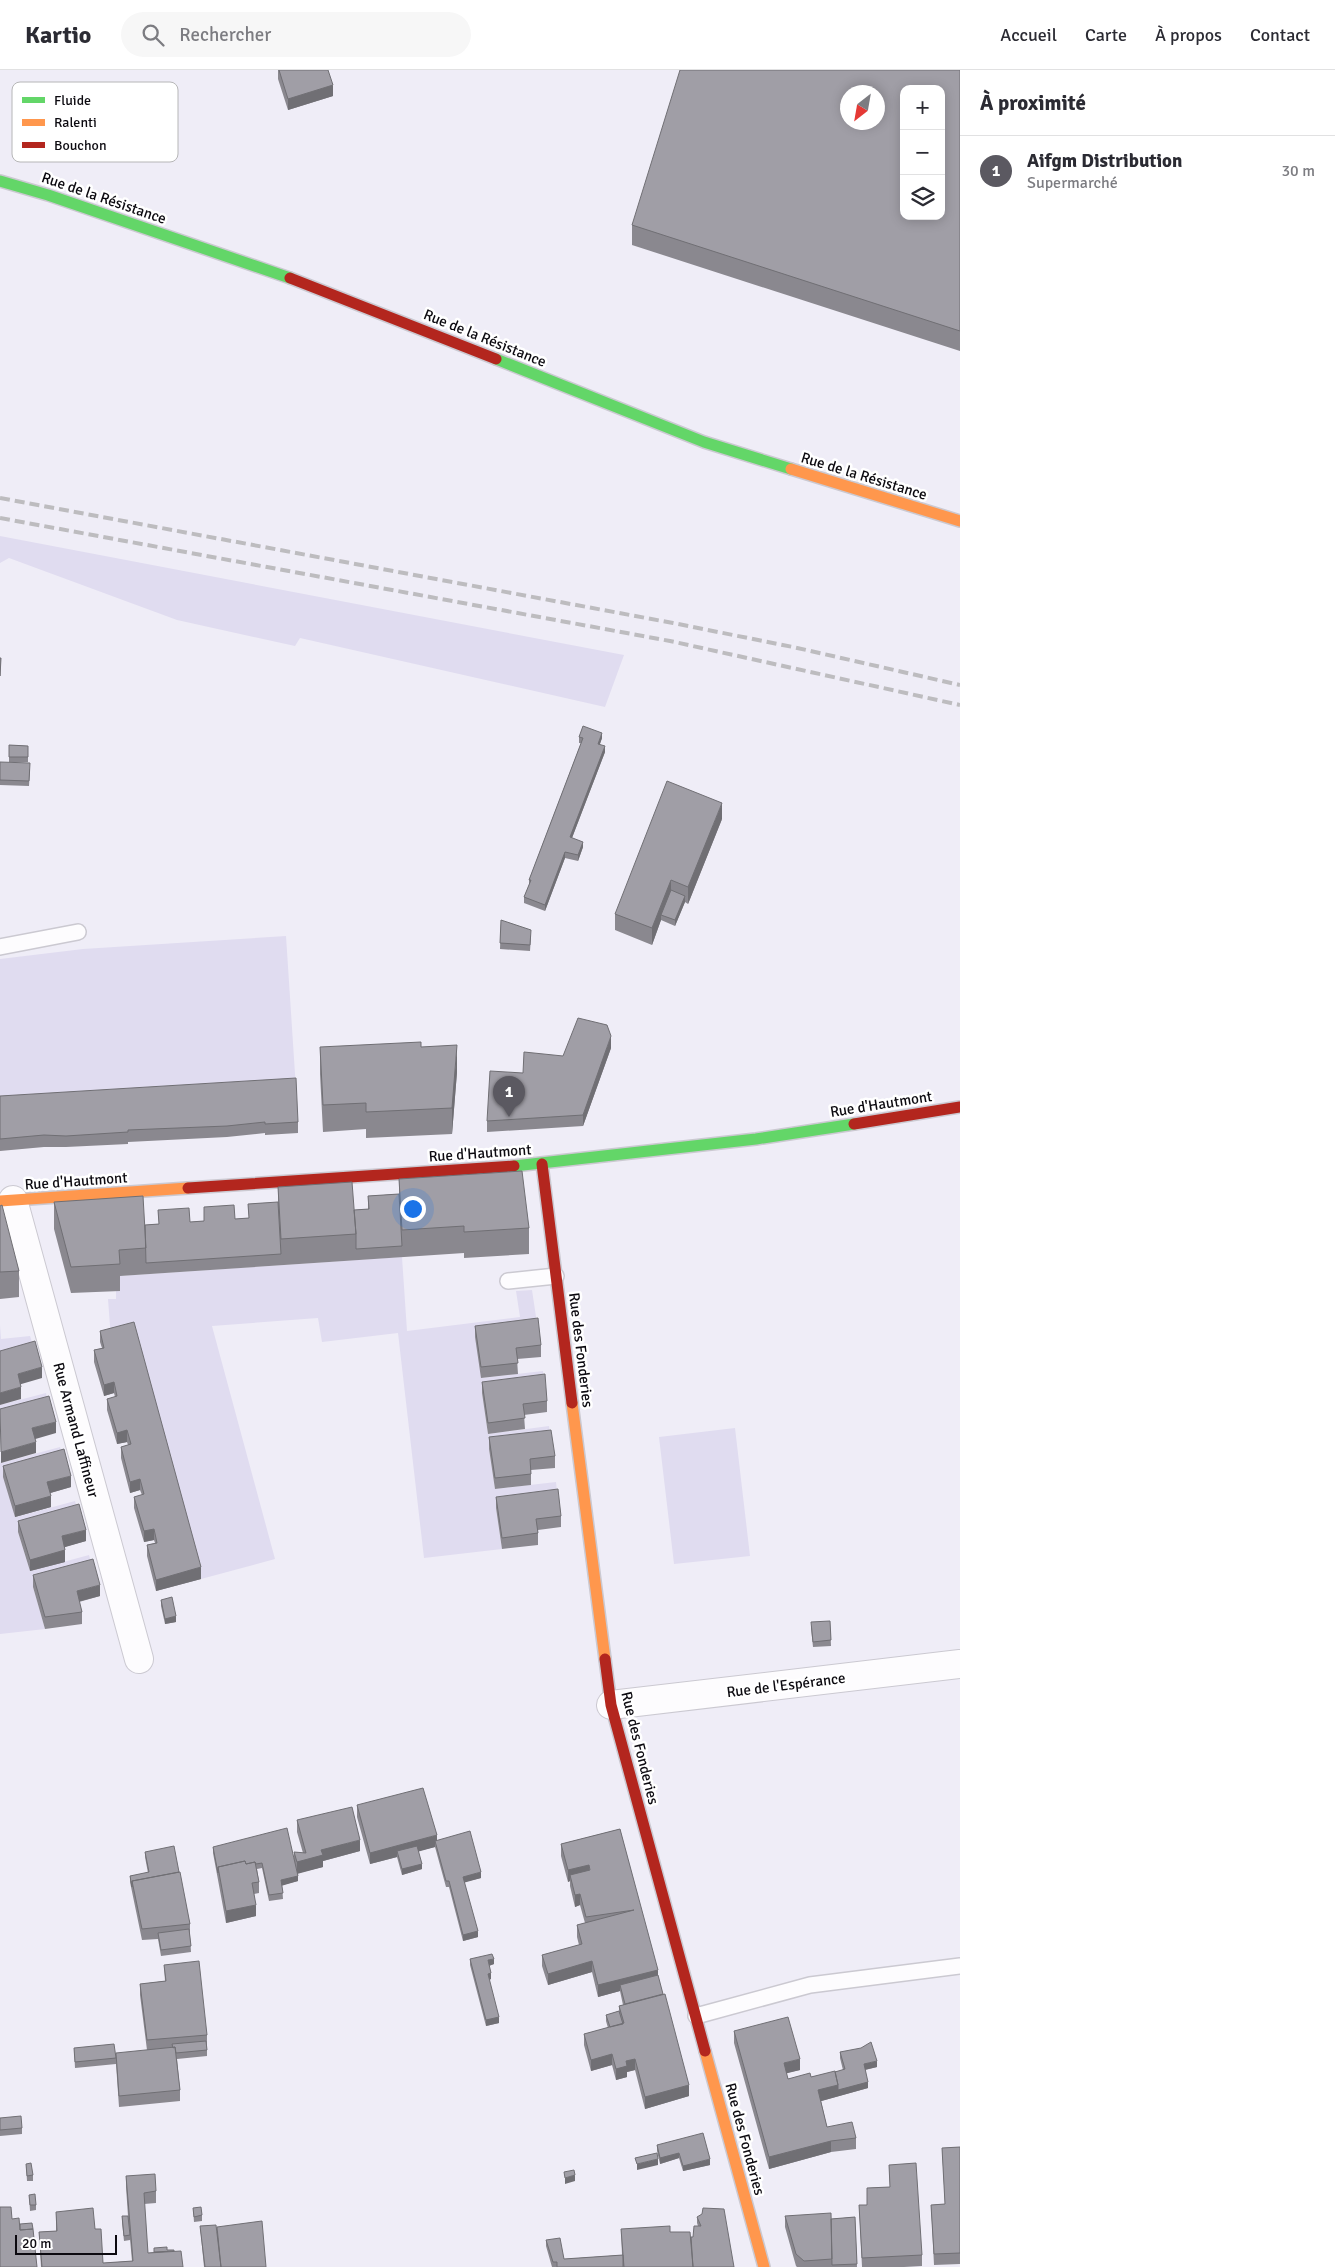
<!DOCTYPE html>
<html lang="fr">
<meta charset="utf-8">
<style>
body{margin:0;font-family:Signika,sans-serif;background:#f7f7f7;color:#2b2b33}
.controls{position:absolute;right:15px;top:15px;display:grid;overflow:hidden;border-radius:10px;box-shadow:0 2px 12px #0003}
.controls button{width:45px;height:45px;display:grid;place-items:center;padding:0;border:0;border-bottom:1px solid #e1e1e2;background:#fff;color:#2b2b33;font:25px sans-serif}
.compass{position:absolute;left:840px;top:15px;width:45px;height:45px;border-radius:50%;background:#fff;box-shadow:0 2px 12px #0003;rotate:211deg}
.scale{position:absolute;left:15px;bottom:12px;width:102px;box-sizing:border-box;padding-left:5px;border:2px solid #0c0a10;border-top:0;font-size:14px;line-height:18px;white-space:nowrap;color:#0c0a10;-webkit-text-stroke:4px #fff;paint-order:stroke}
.you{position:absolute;left:412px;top:1138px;width:18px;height:18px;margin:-12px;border:4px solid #fff;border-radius:50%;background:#1a73e8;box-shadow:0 0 0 8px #1a73e833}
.badge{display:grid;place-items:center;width:32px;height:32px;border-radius:50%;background:#5b5961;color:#fff;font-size:16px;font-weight:700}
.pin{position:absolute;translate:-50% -41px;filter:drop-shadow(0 1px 2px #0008)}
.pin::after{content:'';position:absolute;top:26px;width:18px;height:15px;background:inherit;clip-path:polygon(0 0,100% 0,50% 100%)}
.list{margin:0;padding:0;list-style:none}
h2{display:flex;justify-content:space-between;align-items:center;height:65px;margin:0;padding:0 20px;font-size:21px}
h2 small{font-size:16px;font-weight:400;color:#7c7c81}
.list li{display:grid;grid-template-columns:32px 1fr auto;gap:15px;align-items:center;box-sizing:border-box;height:70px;padding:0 20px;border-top:1px solid #e1e1e2}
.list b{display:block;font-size:19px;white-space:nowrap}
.list p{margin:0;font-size:16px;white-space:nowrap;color:#7c7c81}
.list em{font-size:16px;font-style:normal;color:#7c7c81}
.icon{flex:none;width:28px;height:28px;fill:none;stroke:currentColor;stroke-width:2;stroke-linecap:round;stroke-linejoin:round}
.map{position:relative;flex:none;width:960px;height:2197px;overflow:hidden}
header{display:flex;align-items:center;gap:30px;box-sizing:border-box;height:70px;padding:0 25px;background:#fff;border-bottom:1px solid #e1e1e2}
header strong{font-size:24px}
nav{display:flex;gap:28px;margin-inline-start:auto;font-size:18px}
.search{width:350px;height:45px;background:#f7f7f7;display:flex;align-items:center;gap:12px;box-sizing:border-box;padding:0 18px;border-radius:28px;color:#7c7c81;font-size:19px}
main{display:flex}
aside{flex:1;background:#fff}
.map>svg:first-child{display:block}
.green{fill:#e0dcf0}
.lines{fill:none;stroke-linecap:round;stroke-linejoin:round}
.lane-casing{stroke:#cbc9d1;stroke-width:18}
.street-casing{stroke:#cbc9d1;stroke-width:30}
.fast-casing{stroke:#cbc9d1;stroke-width:14}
.slow-casing{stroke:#cbc9d1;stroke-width:14}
.jam-casing{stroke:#cbc9d1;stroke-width:14}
.lane{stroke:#fdfcfe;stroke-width:15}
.street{stroke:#fdfcfe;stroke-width:28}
.fast{stroke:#63d668;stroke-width:11}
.slow{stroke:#ff974d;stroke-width:11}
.jam{stroke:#b3261e;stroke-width:11}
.rail{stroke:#bdbcbf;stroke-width:4;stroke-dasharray:10 5;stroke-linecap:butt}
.wall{fill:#8a888f}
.shaded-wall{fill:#706f74}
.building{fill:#a09ea6;stroke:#706f74;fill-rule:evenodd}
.labels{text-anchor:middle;stroke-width:5;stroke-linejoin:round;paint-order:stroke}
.street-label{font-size:15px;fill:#0c0a10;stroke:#fff}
.key{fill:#fff;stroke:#b6b6b7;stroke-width:1}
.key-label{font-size:14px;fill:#0c0a10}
</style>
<header>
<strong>Kartio</strong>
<div class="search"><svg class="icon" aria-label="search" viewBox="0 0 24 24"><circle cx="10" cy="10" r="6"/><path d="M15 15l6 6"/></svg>Rechercher</div>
<nav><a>Accueil</a><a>Carte</a><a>À propos</a><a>Contact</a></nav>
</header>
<main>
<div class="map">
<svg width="960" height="2197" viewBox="0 0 960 2197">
<rect width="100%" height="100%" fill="#efedf7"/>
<path class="green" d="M0 466 624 585 605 637 300 568 295 576 177 550 9 488 0 493Z
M286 866 296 1019 0 1037V889L83 879Z
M402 1187 407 1261 520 1247 516 1221 532 1220 538 1260 476 1267 482 1308 543 1301 545 1315 482 1323 488 1364 549 1356 551 1371 489 1379 495 1419 556 1412 558 1430 496 1438 502 1479 424 1488 398 1263 322 1272 318 1248 212 1256 275 1489 201 1509 134 1263 111 1269 108 1229H116V1221H119V1206Z
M0 1255 1 1269 30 1266 35 1282 0 1292Z
M46 1323 49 1337 0 1350V1335Z
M735 1358 750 1486 674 1494 659 1367Z
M60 1377 64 1391 4 1408 16 1447 75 1431 79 1445 18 1462 30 1501 89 1485 93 1500 33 1517 45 1559 0 1564V1391L1 1393Z"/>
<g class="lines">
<g class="lane-casing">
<path id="lane" d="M0 877 78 862
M508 1211 556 1206
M696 1946 810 1915 960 1896"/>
</g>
<g class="street-casing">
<path id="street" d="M13 1130 139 1589
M611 1635 960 1594"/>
</g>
<g class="fast-casing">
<path id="fast" d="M0 111 48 125 290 208
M496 289 704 372 791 399
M514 1096 756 1069 854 1054"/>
</g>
<g class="slow-casing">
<path id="slow" d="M791 399 960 451
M0 1131 188 1118
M572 1333 605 1589
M705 1981 764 2197"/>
</g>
<g class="jam-casing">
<path id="jam" d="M290 208 496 289
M854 1054 960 1037
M542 1094 572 1333
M188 1118 514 1096
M605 1589 611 1635 705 1981"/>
</g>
<use href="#lane" class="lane"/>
<use href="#street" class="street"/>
<use href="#fast" class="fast"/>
<use href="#slow" class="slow"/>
<use href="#jam" class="jam"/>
<path class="rail" d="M0 428 673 553 793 577 960 615
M0 448 670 571 960 635"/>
</g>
<path class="wall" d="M278 0H328L333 26 288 40 278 9Z
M960 0V281L632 175V155Z
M579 667 602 668 600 674 605 682 572 768 583 777 578 791 565 788 545 841 524 833V827L529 815V810L581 673H579Z
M9 675 28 676V692H9Z
M0 692 30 699 29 716 0 715Z
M722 749 688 834 685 832 675 856 661 850 652 875 615 860V844Z
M501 850 531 866 530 881 500 879Z
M320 977H421L457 1002 452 1064 366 1068V1059L323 1062 320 1004Z
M611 978 583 1056 487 1062V1051L523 1003 563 986Z
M0 1026 298 1052V1063L265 1065V1063L227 1067 128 1072V1074L66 1077H44L0 1081Z
M399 1109 529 1158V1184L464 1188V1183L120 1206V1221L71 1223 54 1159V1132L145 1155 159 1154 158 1140 190 1152 249 1148 248 1134 278 1133V1117L354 1140 368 1139V1126L399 1124Z
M0 1136 19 1201V1227L0 1229Z
M475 1256 541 1275V1287L517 1289 518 1304 481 1308 475 1267Z
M100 1261 201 1509 156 1521 147 1486V1475L155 1473 154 1470 144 1472 134 1438V1427L142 1425 140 1420 130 1423 121 1388V1377L128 1375 127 1372 117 1374 107 1340V1329L115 1327 114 1323 104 1326 94 1292V1280L102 1278 100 1272Z
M482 1312 547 1331V1342L524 1345 525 1359 488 1364 482 1323Z
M489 1367 555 1386V1398L531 1400V1415L495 1419 489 1379Z
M3 1396 71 1417 50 1423 51 1437 15 1447 3 1407Z
M496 1427 561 1446V1457L538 1460V1475L502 1479 496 1438Z
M18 1451 86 1471 64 1477 65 1492 30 1501 18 1462Z
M33 1505 100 1526 79 1532 82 1542V1554L45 1559 33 1517Z
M161 1530 176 1552 165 1554 161 1536Z
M830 1551 831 1576 813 1577 811 1558Z
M357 1735 437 1771 481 1808 464 1812 478 1867 463 1871 449 1817H446L435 1777 418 1781 422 1799 402 1805 397 1787 370 1794 357 1747Z
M297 1750 360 1781 323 1791V1797L298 1803V1811L282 1815 283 1829 269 1831 262 1798 257 1799 259 1812V1823L254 1824 256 1846 226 1853 213 1783V1777L294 1788V1782L303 1783 297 1762Z
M620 1759 689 2026 645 2039 635 2000 627 2002V2007L616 2010 612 1995 591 2001 584 1975V1964L608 1958 606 1951V1945L619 1941V1936L623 1935 620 1921 598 1927 592 1902 548 1915 542 1896V1885L579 1875 577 1867V1855L585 1853 580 1835 575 1837 570 1816V1811L568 1812 561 1786V1774Z
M145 1782 179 1802 190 1854V1865L191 1882 161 1886 158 1869 142 1870 130 1812V1806L148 1803 145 1787Z
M470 1889 494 1894 489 1896 491 1909 489 1910 499 1953 486 1956 470 1895Z
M164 1895 207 1965V1986L177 1989 180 2020V2031L119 2037 116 1994 75 1998 74 1978 116 1988 147 1980 140 1925V1914L165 1911Z
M734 1961 800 2000 786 2003 788 2009 811 2007 843 2000 840 1988V1982L877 1997 865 2000 868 2018 821 2031 827 2057 856 2068V2079L831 2082 769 2099 734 1973Z
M0 2048 22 2058V2064L0 2066Z
M657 2075 710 2095 683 2101 679 2088 660 2094 657 2081Z
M960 2077V2194L934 2195 931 2135 945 2134 942 2078Z
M26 2094 33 2105V2111H27Z
M889 2095 922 2185V2196L904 2197H862L859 2135H867V2118L890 2117Z
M126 2106 156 2121V2133L144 2134 148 2183 154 2182V2178L167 2180 183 2197H41L39 2162 56 2161V2142L95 2159 103 2193 132 2191 130 2169V2170L124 2171 122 2152V2146H128L126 2117Z
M29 2125 36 2135V2140L30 2141Z
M193 2138 202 2145V2151L194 2152Z
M785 2146 831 2149 855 2147 857 2197H797L796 2196 785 2157Z
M697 2147 734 2197H552L546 2176V2170L564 2189 622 2185 621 2159 670 2162 691 2167H693L698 2156 697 2153Z
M200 2156 217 2162 266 2197H204Z"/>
<path class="shaded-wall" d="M333 15V26L288 40V29Z
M602 663V668L598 679V674Z
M605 676V682L570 773V767Z
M722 733V749L688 834V817Z
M583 772V777L578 791V785Z
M565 782V788L545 841V835Z
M671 810V826L661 845V850L652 875V858Z
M685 826V832L675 856V850Z
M611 966V978L583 1056V1045Z
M457 975V1002L452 1064V1038Z
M42 1297V1308L18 1315V1304Z
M114 1312V1323L104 1326V1315Z
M21 1317V1329L0 1335V1323Z
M56 1352V1363L32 1370V1358Z
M127 1360V1372L117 1374V1363Z
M36 1372V1383L1 1393V1382Z
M71 1406V1417L47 1424V1412Z
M140 1409V1420L130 1423V1412Z
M51 1426V1437L15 1447V1436Z
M154 1459V1470L144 1472V1461Z
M86 1460V1471L62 1478V1466Z
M65 1480V1492L30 1501V1490Z
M201 1497V1509L156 1521V1510Z
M100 1515V1526L77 1532V1521Z
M176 1546V1552L165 1554V1549Z
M437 1765V1776L435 1771V1777L399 1787 397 1781V1787L370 1794V1783Z
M360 1770V1781L323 1791V1797L297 1804V1792L321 1780Z
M422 1794V1799L402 1805V1799Z
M589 1795V1806L570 1805V1811L568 1812V1800Z
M481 1802V1808L463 1813V1807Z
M298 1806V1811L281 1816V1810Z
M580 1824V1835L575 1837V1825Z
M256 1835V1846L226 1853V1841Z
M478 1861V1867L463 1871V1865Z
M494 1889V1894L488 1896V1890Z
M592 1891V1902L548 1915V1904Z
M658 1900V1911L620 1915V1921L598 1927V1915Z
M491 1903V1909L488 1910V1904Z
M499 1947V1953L486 1956V1950Z
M612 1984V1995L591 2001V1990Z
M635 1989V2000L627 2002V2007L616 2010V1999L626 1991Z
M800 1989V2000L784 2004V1993Z
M877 1991V1997L864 2000V1994Z
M868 2012V2018L818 2032V2020L838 2015Z
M689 2015V2026L645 2039V2027Z
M831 2071V2082L769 2099V2087Z
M679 2083V2088L660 2094V2088Z
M658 2089V2095L637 2100V2094Z
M710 2089V2095L683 2101V2096Z
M575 2105V2111L565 2114V2108Z"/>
<path class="building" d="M279 0H328L333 15 288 29Z
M680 0H960V261L632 155ZM904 19H941V146H904ZM848 22H878V52H848Z
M0 588H1L0 606Z
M583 656 602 663 598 674 605 676 570 767 583 772 578 785 565 782 545 835 524 827 531 810H529L583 668 579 667Z
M9 675 28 676V687H9Z
M0 692 30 693 29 711 0 710Z
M667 711 722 733 688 817 671 810 652 858 615 844Z
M671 820 685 826 675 850 661 845Z
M501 850 531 860 530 875 500 873Z
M578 948 607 955 611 966 583 1045 487 1051 490 1001 523 1003 524 982 563 986Z
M421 972V977L457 975 452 1038 366 1042V1033L323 1035 320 977Z
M296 1008 298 1052 265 1054V1052L227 1056 128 1060V1062L66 1066 44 1065 0 1069V1026Z
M522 1101 529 1158 464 1162V1156L402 1160 399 1109Z
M352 1112 356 1164 281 1169 278 1117Z
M399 1124 402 1176 356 1179V1164L354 1140 369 1139 368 1126Z
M143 1126 146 1178 119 1180 120 1194 71 1197 54 1132Z
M278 1132 281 1184 146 1193 145 1155 159 1154 158 1140 189 1138 190 1152 204 1151V1137L234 1135 235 1149 249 1148 248 1134Z
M2 1135 19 1201 0 1202V1136Z
M538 1248 541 1275 516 1278 518 1293 481 1297 475 1256Z
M134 1252 201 1497 156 1510 147 1475 157 1473 154 1459 144 1461 134 1427 144 1424 140 1409 130 1412 121 1377 131 1374 127 1360 117 1363 107 1329 117 1326 114 1312 104 1315 94 1280 104 1278 100 1261Z
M35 1271 42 1297 18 1304 21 1317 0 1323V1281Z
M545 1304 547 1331 523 1334 525 1348 488 1353 482 1312Z
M49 1326 56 1352 32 1358 36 1372 1 1382 0 1339Z
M551 1360 555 1386 530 1389 531 1404 495 1408 489 1367Z
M64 1379 71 1406 47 1412 51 1426 15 1436 3 1396Z
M558 1419 561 1446 536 1449 538 1463 502 1468 496 1427Z
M79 1434 86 1460 62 1466 65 1480 30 1490 18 1451Z
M93 1489 100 1515 77 1521 82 1542 45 1547 33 1505Z
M172 1527 176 1546 165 1549 161 1530Z
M830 1551 831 1570 813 1572 811 1552Z
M423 1718 437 1765 370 1783 357 1735Z
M352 1737 360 1770 321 1780 323 1785 297 1792 294 1782 306 1783 297 1750Z
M287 1758 298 1806 281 1810 283 1823 269 1825 262 1793 256 1794 255 1792 246 1794 245 1791 218 1797V1803L213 1777Z
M620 1759 658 1900 598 1915 592 1891 548 1904 542 1885 582 1874 577 1855 634 1840 586 1847 580 1824 575 1825 570 1805 590 1800 589 1795 568 1800 561 1774Z
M470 1761 481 1802 463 1807 478 1861 463 1865 449 1811H446L435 1771Z
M174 1776 179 1802 132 1811V1817L130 1806 149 1802 145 1782Z
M417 1776 422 1794 402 1799 397 1781Z
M245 1791 246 1794 255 1792 259 1812 252 1813 256 1835 226 1841 218 1797Z
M180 1802 190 1854 142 1859 132 1811Z
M189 1859 191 1876 161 1880 158 1863Z
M492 1884 494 1889 488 1890 491 1903 488 1904 499 1947 486 1950 470 1889Z
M199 1891 207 1965 147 1970 140 1914 166 1911 164 1895Z
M658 1905 663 1924 625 1934 620 1915Z
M665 1924 689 2015 645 2027 635 1989 626 1991 627 1996 616 1999 612 1984 591 1990 584 1964 624 1953 619 1936Z
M619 1941 623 1954 610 1957 606 1945Z
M788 1947 800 1989 784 1993 788 2009 810 2003 811 2007 835 2001 838 2015 818 2020 827 2057 852 2052 856 2068 831 2071 769 2087 734 1961Z
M206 1971 207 1980 176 1983 175 1977 173 1978 172 1974Z
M871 1972 877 1991 864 1994 868 2012 838 2020V2015L835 2002 845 1999 840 1982 861 1978Z
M114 1974 116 1988 75 1992 74 1978Z
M175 1977 180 2020 119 2026 116 1983Z
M21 2046 22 2058 0 2060V2048Z
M703 2063 710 2089 683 2096 679 2083 660 2088 657 2075Z
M960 2077V2183L934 2184 931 2135 945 2134 942 2078Z
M657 2083 658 2089 637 2094 635 2088Z
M31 2093 33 2105 27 2106 26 2094Z
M916 2093 922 2185 862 2188 859 2135H867V2118L890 2117 889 2095Z
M574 2100 575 2105 565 2108 564 2102Z
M155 2104 156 2121 144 2123 148 2183 181 2181 183 2197H42L39 2162 57 2161 56 2142 93 2138 95 2159H101L103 2193 133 2191 126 2106Z
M35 2124 36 2135H30L29 2125Z
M0 2137H11L12 2149 19 2148 20 2160 33 2159 37 2197H0Z
M201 2137 202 2145 194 2147 193 2138Z
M703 2138 724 2139 734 2197H693L691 2167H693L694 2156H701L697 2147 702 2144Z
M831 2143 832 2189 804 2191 796 2184 785 2146Z
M122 2146H128L130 2165 124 2166Z
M855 2147 857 2194 832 2195 831 2149Z
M262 2151 266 2197H221L217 2157Z
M32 2153 33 2159 20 2160V2154Z
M216 2155 221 2197H205L200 2156Z
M670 2156V2162H690L693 2197H624L621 2159Z
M560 2168 564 2189 623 2185V2197H557V2192H553L546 2170Z
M167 2177V2180H174V2181L154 2182V2178Z"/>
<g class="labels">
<g class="street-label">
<text transform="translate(104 128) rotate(19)" y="5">Rue de la Résistance</text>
<text transform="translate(485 268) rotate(22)" y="5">Rue de la Résistance</text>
<text transform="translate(864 406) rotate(17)" y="5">Rue de la Résistance</text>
<text transform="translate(881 1034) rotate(-9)" y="5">Rue d'Hautmont</text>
<text transform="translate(480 1083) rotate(-4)" y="5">Rue d'Hautmont</text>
<text transform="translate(76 1111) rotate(-4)" y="5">Rue d'Hautmont</text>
<text transform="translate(581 1280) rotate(83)" y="5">Rue des Fonderies</text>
<text transform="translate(76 1360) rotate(75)" y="5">Rue Armand Laffineur</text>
<text transform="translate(786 1615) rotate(-7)" y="5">Rue de l'Espérance</text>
<text transform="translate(640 1678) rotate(76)" y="5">Rue des Fonderies</text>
<text transform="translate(745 2069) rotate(75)" y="5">Rue des Fonderies</text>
</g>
</g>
<rect x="12" y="12" width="166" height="80" rx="8" class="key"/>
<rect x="22" y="27" width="23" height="6" fill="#63d668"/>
<rect x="22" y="49" width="23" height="7" fill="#ff974d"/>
<rect x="22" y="72" width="23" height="6" fill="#b3261e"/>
<g class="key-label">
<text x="54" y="35">Fluide</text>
<text x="54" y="57">Ralenti</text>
<text x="54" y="80">Bouchon</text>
</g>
</svg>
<div class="controls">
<button>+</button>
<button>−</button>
<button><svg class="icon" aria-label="layers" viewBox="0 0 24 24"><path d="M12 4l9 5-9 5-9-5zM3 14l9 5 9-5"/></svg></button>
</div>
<svg class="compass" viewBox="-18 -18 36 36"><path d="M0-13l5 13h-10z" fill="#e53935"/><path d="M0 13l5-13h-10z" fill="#7c7c81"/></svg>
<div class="scale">20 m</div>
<div class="you"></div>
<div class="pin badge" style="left:509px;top:1047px">1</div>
</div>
<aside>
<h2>À proximité<small></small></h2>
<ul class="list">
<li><span class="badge">1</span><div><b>Aifgm Distribution</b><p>Supermarché</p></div><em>30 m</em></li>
</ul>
</aside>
</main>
